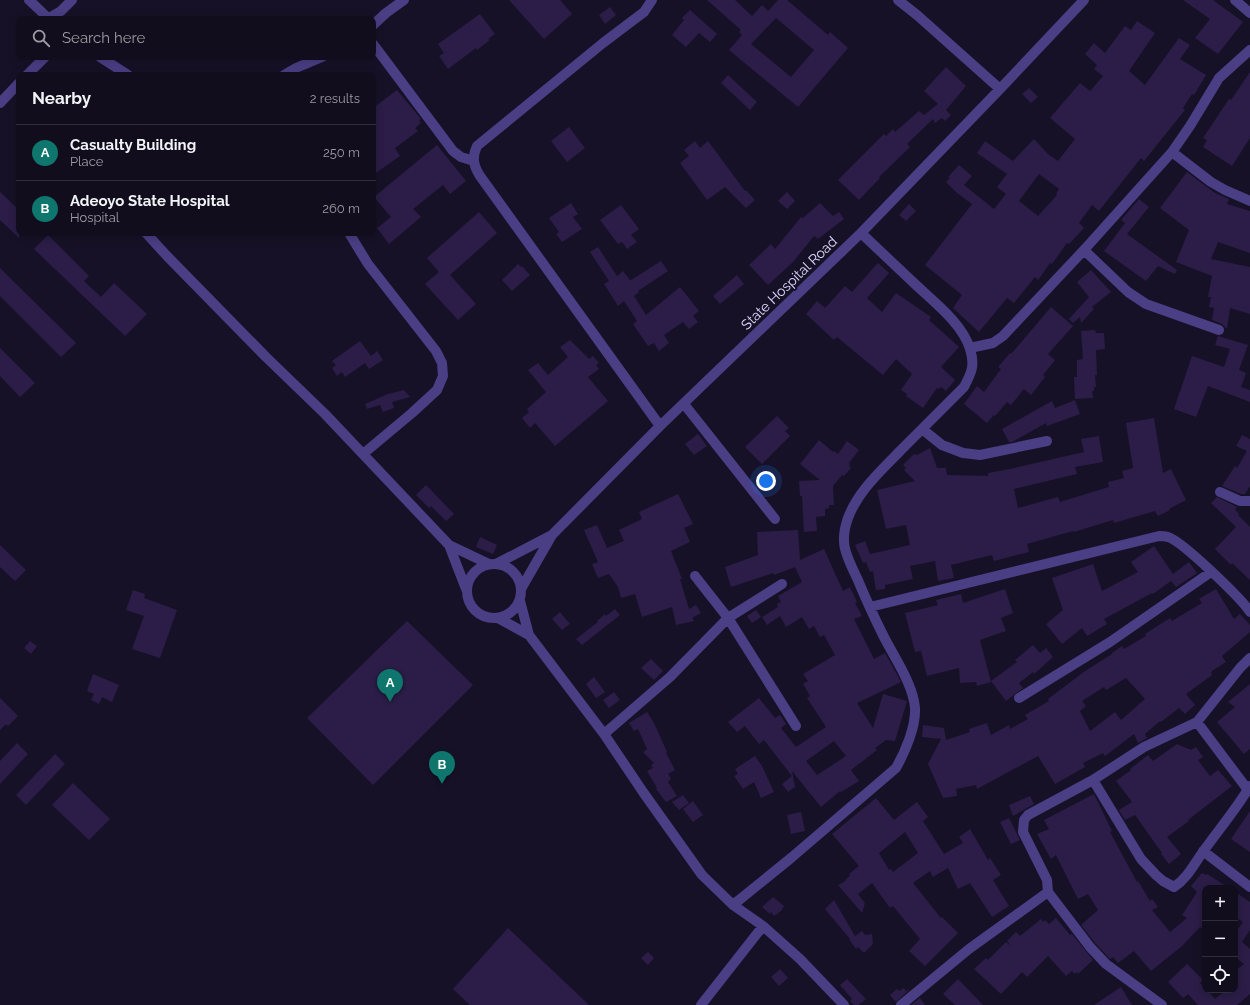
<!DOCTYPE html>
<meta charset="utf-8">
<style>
body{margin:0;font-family:Raleway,sans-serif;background:#1a1626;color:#f1f3f6}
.controls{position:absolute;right:12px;bottom:12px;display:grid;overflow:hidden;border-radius:8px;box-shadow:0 2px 10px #0003}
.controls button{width:36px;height:36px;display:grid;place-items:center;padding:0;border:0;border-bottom:1px solid #302d3b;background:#110d1d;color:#f1f3f6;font:20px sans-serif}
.you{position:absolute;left:766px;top:481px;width:14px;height:14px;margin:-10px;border:3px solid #fff;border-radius:50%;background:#1a73e8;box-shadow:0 0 0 6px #1a73e833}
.badge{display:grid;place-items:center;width:26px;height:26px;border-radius:50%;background:#0f766e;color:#fff;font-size:13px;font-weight:700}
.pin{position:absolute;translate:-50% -33px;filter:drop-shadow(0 1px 2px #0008)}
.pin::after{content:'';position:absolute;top:21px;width:14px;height:12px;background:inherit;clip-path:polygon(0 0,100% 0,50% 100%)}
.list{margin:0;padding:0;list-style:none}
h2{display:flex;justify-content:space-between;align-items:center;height:52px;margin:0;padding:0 16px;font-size:17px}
h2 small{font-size:13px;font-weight:400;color:#9c9ca4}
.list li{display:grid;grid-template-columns:26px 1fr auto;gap:12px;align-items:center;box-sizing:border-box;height:56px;padding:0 16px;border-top:1px solid #302d3b}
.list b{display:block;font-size:15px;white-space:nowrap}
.list p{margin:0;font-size:13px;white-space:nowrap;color:#9c9ca4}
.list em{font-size:13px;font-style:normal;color:#9c9ca4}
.icon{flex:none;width:22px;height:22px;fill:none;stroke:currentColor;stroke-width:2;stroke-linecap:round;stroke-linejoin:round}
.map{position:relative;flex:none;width:1250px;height:1005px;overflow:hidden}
.search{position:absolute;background:#110d1d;box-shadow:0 2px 10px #0003;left:16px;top:16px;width:360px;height:44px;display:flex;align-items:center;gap:10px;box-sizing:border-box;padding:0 14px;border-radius:8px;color:#9c9ca4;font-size:15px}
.panel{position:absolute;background:#110d1d;box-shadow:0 2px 10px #0003;left:16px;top:72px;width:360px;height:164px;border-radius:8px}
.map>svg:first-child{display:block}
.building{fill:#2b1d47;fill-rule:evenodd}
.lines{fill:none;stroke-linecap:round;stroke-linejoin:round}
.minor{stroke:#4a3e84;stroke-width:10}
.labels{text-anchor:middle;stroke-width:4;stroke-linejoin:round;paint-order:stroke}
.street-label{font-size:14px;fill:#e1d8fd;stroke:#171127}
</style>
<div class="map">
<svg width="1250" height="1005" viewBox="0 0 1250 1005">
<rect width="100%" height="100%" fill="#171127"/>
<path class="building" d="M509 0H560L572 14 544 39Z
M707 0H735L752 16 762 5 768 11 778 0H787L828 35 830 32 848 48 798 107 729 50 742 35 739 32 741 30ZM776 18 814 50 791 77 751 44Z
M1183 0H1213L1243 22 1218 54 1195 38 1210 19Z
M610 7 616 15 605 24 599 15Z
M690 10 717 34 710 42 699 33 686 47 672 35 684 20 682 18Z
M480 14 495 34 488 39 490 40 477 50 476 48 448 69 439 56 444 53 438 44Z
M1137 21 1155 33 1129 71 1145 85 1179 38 1190 45 1180 59 1206 75 1194 95 1192 94 1183 108 1185 110 1144 161 1141 158 1099 211 1092 205 1079 223 1084 228 1069 244 1067 243 1052 264 1050 263 1038 280 1035 277 1014 303 1007 298 979 332 953 308 962 295 925 265 972 204 957 193 946 182 950 178 948 177 959 165 972 176 964 185 994 209 1006 194 997 187 1007 174 977 153 985 141 1013 161 1034 139 1048 154 1058 161 1075 139 1050 118 1080 83 1090 91 1103 76 1094 69 1097 65 1085 54 1094 43 1105 53 1125 26 1131 30ZM1039 174 1059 189 1056 194 1057 195 1038 216 1019 201Z
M946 67 966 86 946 110 951 115 945 121 942 118 935 123 933 119 907 144 910 147 879 177 880 178 859 200 838 180 884 134 886 136 893 129 895 132 919 111 924 115 938 104 924 91Z
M1250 72V138L1232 166 1203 147 1207 140 1203 138 1229 99 1231 100Z
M728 75 757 102 750 110 721 83Z
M1029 88 1038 97 1031 103 1022 94Z
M397 90 421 119 419 120 421 123 415 128 418 131 395 148 400 156 373 175V108Z
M569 127 585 148 567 162 551 141Z
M695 141 700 148 708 141 745 191 746 190 755 200 746 208 725 187 707 200 680 163 689 156 684 150Z
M437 145 466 181 450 194 443 185 413 209 421 217 389 244 377 228 391 217 374 197Z
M1187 172 1215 193 1229 199 1227 204 1250 211V253L1218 242 1211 259 1250 267V314L1230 308 1227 329 1222 324 1212 320 1214 308 1209 307 1211 297H1208L1212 276 1176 262 1189 230 1160 208Z
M0 192 19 210V238L0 220Z
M787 192 795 201 787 209 778 201Z
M1139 199 1149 207 1127 234 1177 270 1175 274 1158 266 1146 281 1104 251 1125 223 1121 220Z
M571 203 578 214 573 217 582 229 562 242 556 234 559 232 549 218Z
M820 203 833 216 839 212 844 219 818 239 814 236 793 262 768 285 749 265 771 244 775 249 801 217 803 218Z
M909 204 916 211 906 221 899 215Z
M621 205 639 229 631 235 637 242 627 249 622 242 618 244 600 220Z
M479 212 497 233 450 275 476 304 458 320 425 284 439 272 427 258Z
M48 235 89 276 84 281 101 297 114 283 147 314 125 336 34 249Z
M598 247 617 276 623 271 630 280H631L661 261 668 271 638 291 639 292 634 296 646 315 680 287 699 311 693 316 698 322 689 329 683 322 664 335 669 343 659 351 654 343 648 346 633 324 637 321 624 301 618 306 604 284 609 281 590 252Z
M878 263 889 273 867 298 882 312 896 293 931 317 929 320 959 347 941 367 955 380 946 391 941 387 939 389 937 388 923 408 906 396 907 394 901 390 912 374 896 359 883 375 837 337 834 340 806 314 817 301 825 308 845 286 852 292Z
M518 264 521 267 522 266 530 275 512 291 502 280Z
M0 268 76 343 61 357 0 296Z
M1091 270 1111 292 1092 307 1094 309 1081 323 1080 317 1073 323 1069 319 1089 297 1077 282Z
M737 275 744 284 720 304 713 296Z
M1051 307 1073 326 1048 354 1055 360 1043 375 1045 377 1031 395 1024 389 1011 405 1007 402 995 416 994 415 987 423 964 404 977 386 984 392 1001 369 998 367 1010 353 1011 354Z
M1095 330 1096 333H1104L1105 349 1096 350 1097 375H1095L1096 387H1094V391H1092L1093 398 1075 399 1074 377H1077V360L1083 359 1081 331Z
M1218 336 1248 345 1239 370 1246 373 1241 387 1250 390V402L1208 386 1196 417 1174 409 1192 356 1224 367 1230 349 1215 345Z
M570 340 589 359 593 356 599 363 596 365 599 369 588 377 608 401 555 446 535 423 530 428 522 418 529 412 527 409 546 392 528 370 538 363 548 375 568 357 560 347Z
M360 341 371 356 377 351 383 360 369 369 365 363 345 377 342 372 337 376 332 368 336 365 332 361Z
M0 348 35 383 20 397 0 376Z
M404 390 410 397 392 402 394 408 383 412 380 405 367 409 365 404 388 394Z
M1075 400 1080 414 1047 426 1046 423 1012 442H1009L1002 429 1052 401 1055 408Z
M777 416 789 428 785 431 790 436 762 464 745 447Z
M1154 418 1163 473 1171 469 1186 500 1169 509 1170 510 1158 516 1155 511 1114 523 1113 520 1074 532 1073 531 1027 544 1029 552 994 561 992 555 951 565 954 578 938 581 935 561 910 566 913 579 885 585V589L876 590 873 571 870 572 866 562 863 563 855 545 865 541 870 554 910 545 906 525 886 529 877 490 915 481 904 470 906 468 903 465 914 454 917 455 930 448 937 468H946L947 475 988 476V473L1010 469 1084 452 1081 439 1099 436 1103 462 1075 467 1077 474 1014 489 1018 508 1058 497 1060 502 1109 487 1108 482 1124 478 1122 471 1133 468 1126 423Z
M698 434 707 446 694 455 685 444Z
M1242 435 1250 439V486L1245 494H1241L1222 486 1235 466 1237 468 1247 451 1236 446Z
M819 440 833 452 834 451 838 454 847 441 859 450 849 463 850 464 849 466 851 468 844 476 842 475 833 486 834 505H829V508L825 509V516L816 517 817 531 804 532 802 496H800L799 481 820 480 800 464Z
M426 485 454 514 446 521 431 506 429 508 416 495Z
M678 494 693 524 684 528 690 542 671 551 682 579H680L689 609 696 605 701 613 692 618 694 621 676 625 672 607 642 617 635 594 621 598 618 587 609 574 598 578 592 564 598 562 584 530 597 525 607 548 624 541 619 530 642 519 639 512Z
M1217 497 1237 507 1235 510 1239 514 1238 515 1250 527V580L1232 563 1231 565 1215 549 1236 527 1211 503Z
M798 530 800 560 824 549 843 591 850 587 857 602 855 603 862 616 854 619 874 659 885 653 901 682 857 703 873 728 883 694 907 701 895 741 886 740 875 748 877 750 851 770 859 781 841 792 840 791 821 807 792 771 795 787 788 792 782 784 792 776 764 740 759 744 745 726 737 732 728 722 759 698 775 718 780 715 786 724 781 728 796 747 826 727 807 698 810 696 803 684 808 681 803 674 835 655 824 635 820 637 814 626 809 629 802 617 786 627 780 616 767 625 762 617 778 607 777 604 781 602 778 596 802 582 795 567 774 575 773 573 731 587 725 567 758 555 757 532ZM834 741 846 756 817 775 806 761Z
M480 537 497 545 493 554 476 547Z
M0 545 26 570 15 581 0 567Z
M1154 546 1173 574 1189 562 1197 573 1176 587 1171 581 1153 594 1152 593 1104 619 1107 624 1087 636 1082 628 1062 644 1046 624 1063 610 1052 578 1093 564 1102 591 1138 572 1131 562Z
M1005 589 1013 613 1001 618 1006 631 980 640 991 682 977 686 976 682 960 683 959 668 927 676 921 651 915 652 905 613 938 605 936 600 961 594 963 603Z
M1216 589 1234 619 1240 614 1250 625V632L1222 656 1226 662 1212 671 1211 673 1212 675 1186 694 1195 705 1185 714 1179 708 1161 722 1160 721 1145 734 1147 738 1138 743 1134 734 1105 756 1103 753 1083 763 1085 767 1055 784 1038 756 977 789 976 785 956 789 957 796 943 798 928 764 941 739 922 737 923 725 944 728 946 740 970 732 969 729 987 723 991 735 1009 725 1010 729 1028 719 1025 715 1049 701 1048 699 1085 671 1112 654V653L1122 646 1124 649 1146 636 1145 634 1170 618 1172 621 1202 603 1199 599ZM1126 678 1145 699 1121 720 1115 712 1090 731 1080 711 1086 706 1082 701 1104 687 1106 690Z
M133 590 145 594 144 598 177 610 160 658 132 649 144 616 126 610Z
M615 609 620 615 582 645 576 639 598 622 597 621 605 614 606 616Z
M756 610 761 617 752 623 747 616Z
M560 612 570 624 562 630 552 619Z
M407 621 473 685 373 785 307 718Z
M30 641 37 646 31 654 24 648Z
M1033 645 1040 653 1046 648 1053 657 1034 674 1033 672 1019 683 1023 688 1006 701 991 681 1017 662 1015 660Z
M651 659 663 671 654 680 641 668Z
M93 674 119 685 112 702 102 697 99 704 91 700 94 694 87 691Z
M594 677 605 692 596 698 586 684Z
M1250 684V749L1244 754 1217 722 1235 707 1228 702Z
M614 692 620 700 609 708 603 700Z
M0 698 18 716 8 726 6 724 0 730Z
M647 712 654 723 667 752 666 753 675 770 668 774 671 779 668 782 677 796 666 802 656 789 657 788 647 771 653 768 651 765 654 763 643 752 647 749 638 729 634 731 629 723Z
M17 743 28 754 0 784V761Z
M1177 744 1191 750 1196 747 1203 757 1198 760 1210 776 1218 770 1232 786 1188 820 1189 821 1167 837 1181 854 1169 864 1161 854 1162 853 1135 815 1125 820 1119 810 1132 802 1116 781 1131 770 1130 769 1148 755 1153 761Z
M55 754 65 764 26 805 16 795Z
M755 756 762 766 774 792 761 798 754 782 743 789 734 776 738 774 735 769Z
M73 783 110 819 89 840 52 805Z
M1094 794 1112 831 1110 832 1137 882 1138 881 1150 901 1152 899 1158 907 1152 910 1170 932 1187 918 1182 915 1197 892 1191 886 1202 873 1206 875 1207 874 1229 888H1205V930L1200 927 1182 946 1151 971 1134 951 1118 963 1113 957 1110 959 1095 943 1081 925 1098 910 1088 894 1078 899 1056 855 1051 859 1037 834 1049 829 1044 820Z
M683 795 689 803 679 810 672 802Z
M1030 796 1034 804 1013 816 1009 805Z
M876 798 894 820 917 802 928 817 923 821 944 854 963 843 959 837 970 829 988 860 990 858 1001 875 993 880 1009 906 992 917 970 883 958 889 948 868 933 877 930 871 913 883 941 918 942 917 958 933 925 966 909 951 920 939 893 906 890 908 872 883 858 894 865 903 862 913 838 885 844 882 850 875 849 874 859 866 832 834ZM905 832 918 853 893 872 891 869 889 870 879 853Z
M693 801 703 815 693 822 683 809Z
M1250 811V852L1231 839Z
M801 812 805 831 791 834 787 815Z
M1009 818 1020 840 1011 844 1000 822Z
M1235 892 1250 902V930L1242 942 1250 949V994L1237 1005H1198L1188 994 1183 998 1168 982 1187 964 1203 980 1200 983 1205 988V990H1207L1215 999 1226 990H1235V971L1244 964 1235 957V933L1243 922 1235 917Z
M773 897 784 906 781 911 774 916 771 912 770 914 762 907Z
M834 900 855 936 862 931 865 935 872 934 873 944 864 953 858 947 856 949 849 939H850L825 909Z
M1056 918 1070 935 1072 934 1093 960 1078 974 1077 972 1075 974 1072 971 1066 976 1048 956 1027 977 1022 972 1001 994 974 969 986 958 988 960 1006 942 1011 946 1007 941 1016 932 1020 936 1041 919 1043 922 1045 920 1049 924Z
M508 928 589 1005H470L453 989Z
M648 952 654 958 648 965 641 958Z
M780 969 788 978 779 986 771 977Z
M847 979 866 999 858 1005H854L850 1001 852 999 840 985Z
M958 979 983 1005H955L943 994Z
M1121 987 1132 1005H1094Z
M904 988 906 991 911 988 896 1002 890 995 897 989 899 991Z
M920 998 925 1005H911Z"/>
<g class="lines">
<path class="minor" d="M29 0 49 19
M652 0 644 12 603 43 477 146C472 157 473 165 480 176L660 426
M898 0 917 15 1000 89
M1235 0 1250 13
M49 18 61 11 72 0
M373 25 386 13 404 0
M373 44 453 151 461 157 474 161
M100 57 128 75
M27 75 45 57
M284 75 296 68 322 57
M0 103 19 83
M1172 152 1211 182 1225 190 1250 201
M146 233 167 256 266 357 325 414 449 545 489 564
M349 233 368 264 436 351 442 363 443 376 437 390 412 413 363 454
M1084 250 1128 292 1146 304 1219 330
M970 348 993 343 1003 336 1084 250 1172 152 1190 126 1219 78 1250 50
M684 404 775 519
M922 429 942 445 963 453 980 455 1047 441
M1220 492 1240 501H1250
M449 545 466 589
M467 591a27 27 0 1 1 54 0a27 27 0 1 1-54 0Z
M496 564 552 535 660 426 861 233 1000 89 1084 0
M695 576 728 618 796 726
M521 589 552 535
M520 601 529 635 604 734 643 792 702 875 733 905 763 926 800 959 844 1005
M870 607 1159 536C1161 536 1165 536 1168 537 1182 541 1242 599 1250 612
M498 618 529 635
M1019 698 1110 642 1211 572
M1197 722 1248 790
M604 734 670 677 728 618 782 584
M1093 780 1141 859 1156 875 1163 881 1174 887C1188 878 1195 862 1205 849 1220 828 1237 808 1250 786
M1203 851 1250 887
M733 905 791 858 896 768C905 752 916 727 915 708 913 683 893 656 882 633 873 615 865 597 857 578 846 555 839 543 848 518 858 491 881 471 900 451 921 430 943 408 964 387 972 372 975 365 970 349 963 324 933 301 915 284 897 267 879 250 861 233
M701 1005 763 926
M901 1005 969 949 1048 892
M1162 1005 1106 964 1090 947 1048 892 1047 880 1023 832 1024 820 1028 815 1093 780 1144 747 1197 722 1240 668 1250 658"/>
</g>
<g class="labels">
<g class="street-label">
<text transform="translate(789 283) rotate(-44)" y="5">State Hospital Road</text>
</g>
</g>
</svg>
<div class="controls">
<button>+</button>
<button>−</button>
<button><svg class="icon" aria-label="locate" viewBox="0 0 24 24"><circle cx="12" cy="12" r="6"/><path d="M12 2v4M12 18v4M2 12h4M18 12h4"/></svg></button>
</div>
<div class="you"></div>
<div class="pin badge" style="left:390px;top:702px">A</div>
<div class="pin badge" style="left:442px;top:784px">B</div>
<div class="search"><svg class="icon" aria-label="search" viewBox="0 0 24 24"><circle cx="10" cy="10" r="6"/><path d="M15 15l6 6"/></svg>Search here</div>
<section class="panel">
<h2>Nearby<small>2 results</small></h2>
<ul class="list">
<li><span class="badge">A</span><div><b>Casualty Building</b><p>Place</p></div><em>250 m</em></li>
<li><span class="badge">B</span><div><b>Adeoyo State Hospital</b><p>Hospital</p></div><em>260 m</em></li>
</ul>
</section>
</div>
